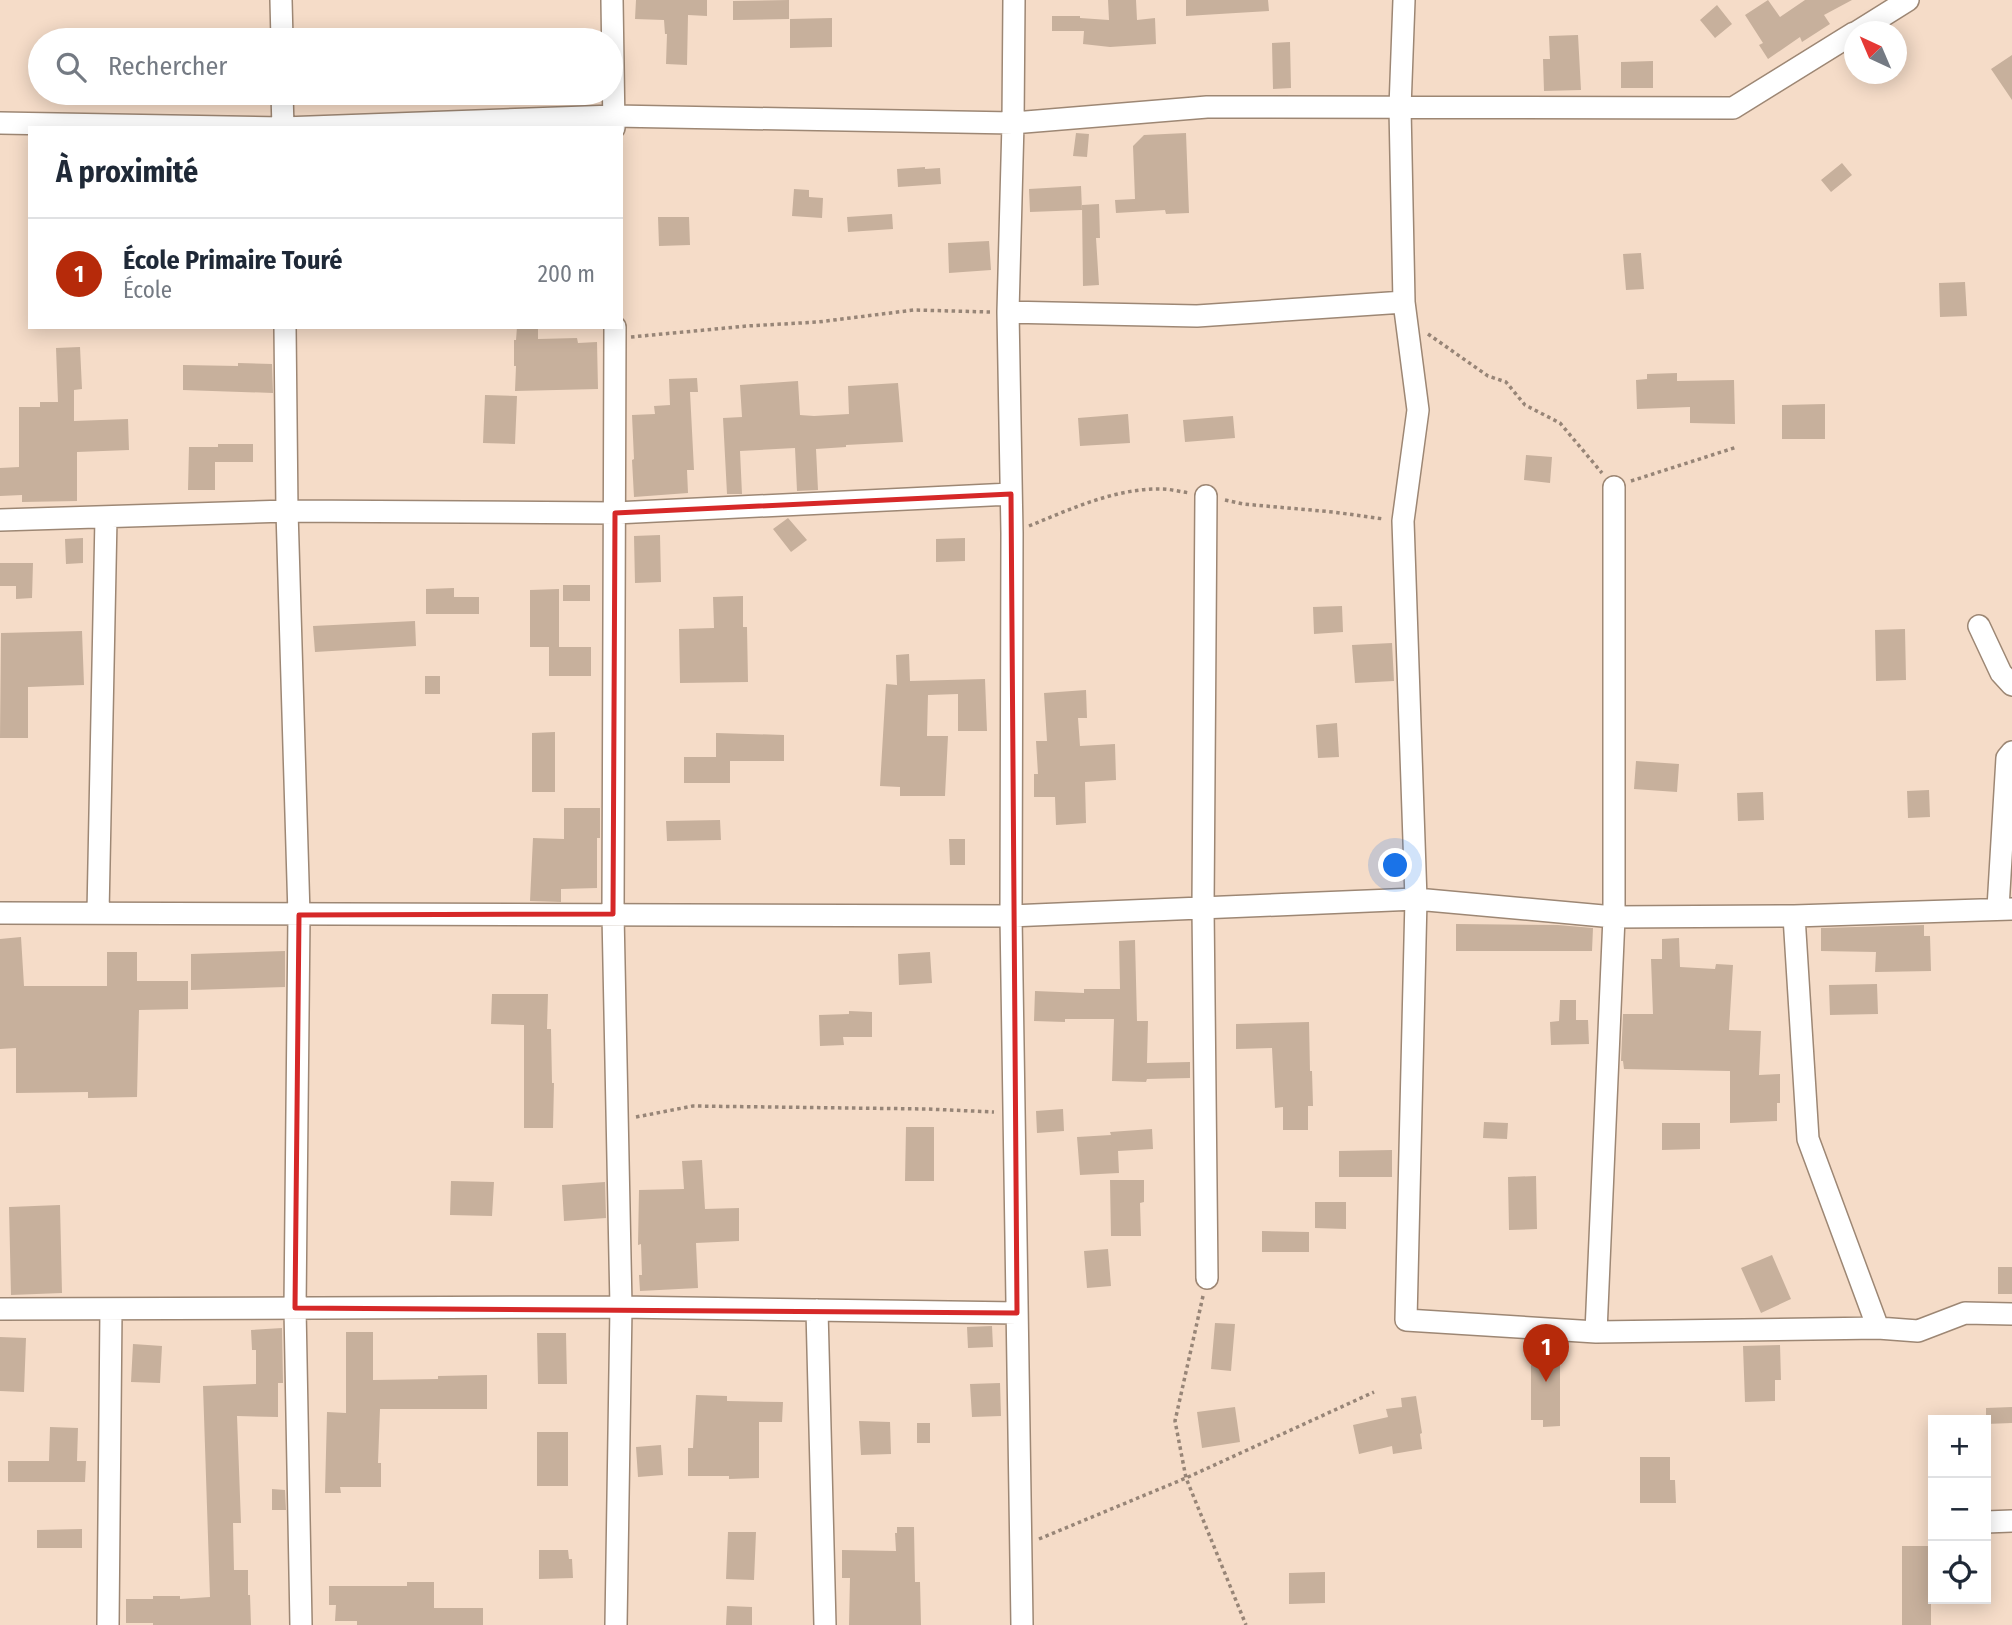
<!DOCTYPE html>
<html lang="fr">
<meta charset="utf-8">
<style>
body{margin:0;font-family:"Fira Sans Condensed",sans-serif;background:#f6f6f7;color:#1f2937}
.controls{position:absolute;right:21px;bottom:21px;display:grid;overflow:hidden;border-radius:0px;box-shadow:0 4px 18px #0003}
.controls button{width:63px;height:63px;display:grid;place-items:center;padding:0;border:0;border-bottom:2px solid #e0e1e3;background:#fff;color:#1f2937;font:35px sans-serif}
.compass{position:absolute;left:1844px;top:21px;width:63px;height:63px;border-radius:50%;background:#fff;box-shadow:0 4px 18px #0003;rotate:316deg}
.you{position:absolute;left:1396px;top:866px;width:24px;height:24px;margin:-18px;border:5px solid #fff;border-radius:50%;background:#1a73e8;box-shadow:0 0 0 10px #1a73e833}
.badge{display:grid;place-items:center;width:46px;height:46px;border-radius:50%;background:#b62a0a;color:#fff;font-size:23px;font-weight:700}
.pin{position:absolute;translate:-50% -58px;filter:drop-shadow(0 2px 4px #0008)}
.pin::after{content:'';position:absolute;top:37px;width:24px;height:21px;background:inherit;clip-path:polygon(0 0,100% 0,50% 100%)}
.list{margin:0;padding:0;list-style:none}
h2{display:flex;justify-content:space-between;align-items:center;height:91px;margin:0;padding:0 28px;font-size:30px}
h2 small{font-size:23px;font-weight:400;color:#747a83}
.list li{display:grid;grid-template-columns:46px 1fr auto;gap:21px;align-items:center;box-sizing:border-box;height:112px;padding:0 28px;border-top:2px solid #e0e1e3}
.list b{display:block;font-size:26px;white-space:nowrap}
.list p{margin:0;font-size:23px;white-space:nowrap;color:#747a83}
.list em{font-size:23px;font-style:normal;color:#747a83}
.icon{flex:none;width:38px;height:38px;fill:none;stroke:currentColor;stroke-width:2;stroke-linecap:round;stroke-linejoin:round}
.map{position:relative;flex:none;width:2012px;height:1625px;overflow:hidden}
.search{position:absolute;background:#fff;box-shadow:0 4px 18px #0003;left:28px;top:28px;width:595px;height:77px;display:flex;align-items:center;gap:18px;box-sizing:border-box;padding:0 24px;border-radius:38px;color:#747a83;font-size:26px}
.panel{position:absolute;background:#fff;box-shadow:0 4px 18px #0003;left:28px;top:126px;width:595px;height:203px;border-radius:0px}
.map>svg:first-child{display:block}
.building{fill:#c7b09c}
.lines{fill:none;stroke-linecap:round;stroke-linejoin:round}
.minor-casing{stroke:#9d8774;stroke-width:24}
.path{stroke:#978577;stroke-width:3.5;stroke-dasharray:3.5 3.5;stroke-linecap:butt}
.minor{stroke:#fff;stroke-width:21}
.marked{fill:none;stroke:#d62828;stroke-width:5;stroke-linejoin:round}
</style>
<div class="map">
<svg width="2012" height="1625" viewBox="0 0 2012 1625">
<rect width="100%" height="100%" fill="#f5dcc8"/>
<path class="building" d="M636 0H707V16L688 15 687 65 666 64 667 34H665L664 20 635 19Z
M789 0V19L733 20V1Z
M1108 0H1136L1137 20 1155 18 1156 44 1110 47 1083 44 1084 31H1052V16H1080V18L1109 20Z
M1186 0H1268L1269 11 1186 16Z
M1768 0 1780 17 1805 0H1852L1824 15 1830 24 1802 42 1800 37 1768 59 1759 45 1763 43 1745 15Z
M1717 5 1732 24 1715 38 1700 20Z
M832 18V47L790 48V19Z
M1578 35 1581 90 1544 91 1543 59H1550L1549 36Z
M1290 42 1291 88 1273 89 1272 43Z
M2012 55V100L1991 69Z
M1653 61V88H1621V62Z
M1076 133 1089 134 1087 157 1073 156Z
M1186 133 1189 213 1166 214 1165 210 1116 213 1115 200 1135 199 1133 146 1144 135Z
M1842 163 1852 175 1831 192 1821 180Z
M925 167V169L940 168 941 184 898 187 897 169Z
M1081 186 1082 210 1030 212 1029 189Z
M794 189 809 190V197L823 198 822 218 792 216Z
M1099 204 1100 238H1096L1099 285 1083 286 1082 205Z
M892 214 893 229 848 232 847 217Z
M658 217H689L690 245 659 246Z
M989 241 991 270 949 273 948 243Z
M1641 253 1644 289 1626 290 1623 254Z
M1965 282 1967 316 1940 317 1939 283Z
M517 327H538V339L577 338 578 343 597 342 598 389 515 391 516 366H514V340H516Z
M80 347 82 389 74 390V421L128 419 129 450 77 452V501L22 502V495L0 496V468L19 467V407H40V402H58L56 348Z
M238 363 272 364 273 393 183 390V365L238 366Z
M1677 373V381L1734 380 1735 424 1690 423V407L1637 409 1636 380 1647 379V374Z
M697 378 698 392H690L694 470H687L688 493 634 497 632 460 634 459 632 415 655 414 654 406 670 405 669 379Z
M798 381 800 415 814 416 849 414 848 386 898 383 903 442 846 445V447L816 449 818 490 797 491 795 448 740 451 742 494H727L723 418 742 417 740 385Z
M485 395 517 396 515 444 483 443Z
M1825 404V439H1782V405Z
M1128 414 1130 443 1080 446 1078 418Z
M1233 416 1235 438 1185 442 1183 420Z
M218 444H253V462H215V490H188L189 447H218Z
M1526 455 1552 457 1550 483 1524 480Z
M788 518 807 540 791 552 773 529Z
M660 535 661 582 635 583 634 536Z
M83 538V563L66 564 65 539Z
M965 538V561L936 562V539Z
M0 563H33L32 598 16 599V586H0Z
M563 585H590V601H563Z
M454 588V597H479V614H426V589Z
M559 589V647H530V590Z
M743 596V627H747L748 682 680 683 679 629 714 628 713 597Z
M1342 606 1343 632 1314 634 1313 607Z
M415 621 416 646 315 652 313 626Z
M1905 629 1906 680 1876 681 1875 630Z
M82 631 84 685 28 687V738H0L1 633Z
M1392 643 1394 681 1355 683 1352 645Z
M549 647H591V676H549Z
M909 654 910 681 985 679 987 731H958V694L928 695 927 736H948L945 796H900V787L880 786 886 684 897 685 896 655Z
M425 676H440V694H425Z
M1086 690 1087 718H1078L1080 746 1115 744 1116 780 1085 782 1086 823 1056 825 1055 797H1034V774H1038L1036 741H1047L1044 693Z
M1337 723 1339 757 1318 758 1316 725Z
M555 732V792H532V733Z
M716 733 784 735V761H730V783H684V757H716Z
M1636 761 1679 764 1677 792 1634 789Z
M1929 790 1930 817 1908 818 1907 791Z
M1763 792 1764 820 1738 821 1737 793Z
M564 808H600V838H597V888L561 889V902L530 901 533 838 564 839Z
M720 820 721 840 667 841 666 821Z
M949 839H965V865H950Z
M1456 924 1558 925 1593 928 1592 951H1456Z
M1924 925V936H1930L1931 971 1875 972 1876 952 1821 951V928Z
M21 937 24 986H107V952H137V981H188V1009L139 1010 137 1097 88 1098V1092L16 1093V1048L0 1049V939Z
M1679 938 1680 967 1715 969 1716 964 1733 965 1729 1030 1761 1031 1759 1075 1780 1074V1103H1777V1121L1730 1123V1071L1624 1069 1623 1061H1621L1623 1014H1653L1651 959H1662V939Z
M1135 940 1137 1021H1148L1147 1063 1190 1062V1078L1147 1079 1146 1082 1112 1081 1114 1019H1065V1022L1034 1021 1035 991 1084 993V989H1120L1119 941Z
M285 951V987L191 990V954Z
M930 952 932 983 899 985 898 954Z
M1877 984 1878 1014 1830 1015 1829 985Z
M492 994H548L547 1029H551L552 1083H554L553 1128H524V1025L491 1024Z
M1560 1000H1576V1020H1588L1589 1044 1551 1045 1550 1022 1559 1021Z
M849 1011 872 1012V1037H843L844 1045 820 1046 819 1015 849 1014Z
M1309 1022 1310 1071H1312L1313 1106H1308V1130H1283V1107L1275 1108 1272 1048 1236 1049V1024Z
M1063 1109 1064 1131 1037 1133 1036 1111Z
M1484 1122 1508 1123 1507 1139 1483 1138Z
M1662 1123H1700V1149L1662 1150Z
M906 1127H934V1181H905Z
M1152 1129 1153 1149 1118 1151 1119 1173 1080 1175 1077 1137 1111 1135 1110 1132Z
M1392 1150V1177H1339V1151Z
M702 1160 705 1209 739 1208V1241L696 1243 698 1288 640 1291 639 1275H642L641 1244 638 1245 639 1190 684 1189 682 1161Z
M1536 1176 1537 1229 1509 1230 1508 1177Z
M1110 1180H1144V1202L1140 1203 1141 1236H1111Z
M451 1181 494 1182 492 1216 450 1215Z
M605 1182 606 1218 564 1221 562 1185Z
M1315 1202H1346V1229L1315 1228Z
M60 1205 62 1293 11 1295 9 1207Z
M1262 1231 1309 1232V1252H1262Z
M1108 1249 1111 1286 1087 1288 1084 1251Z
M1772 1255 1791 1299 1761 1313 1741 1268Z
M1998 1267H2012V1294H1998Z
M1215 1323 1235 1324 1231 1371 1211 1369Z
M992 1326 993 1347 968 1348 967 1327Z
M282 1328 283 1383H278V1417L237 1416 241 1523H233L234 1570H248V1595H250L251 1625H153V1623H126V1599H153V1596H180V1599L210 1597 203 1386 256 1384V1350H252L251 1330Z
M346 1332H373V1380L438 1379V1376L487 1375V1409H380L378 1463H381V1487H340L341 1493H325L327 1412 346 1413Z
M537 1333H566L567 1384H538Z
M0 1337 26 1338 24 1392 0 1391Z
M133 1344 162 1346 160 1383 131 1382Z
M1531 1344H1560V1426L1543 1427V1420H1531Z
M1780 1345 1781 1380H1775V1401L1745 1402 1743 1346Z
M1000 1383 1001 1416 972 1417 970 1384Z
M696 1395 727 1396V1401L783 1402 782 1422H759V1478L729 1479V1476H688V1448H693Z
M1416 1396 1422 1433 1420 1434 1422 1449 1393 1454 1392 1446 1359 1454 1353 1425 1388 1417 1386 1409 1402 1407 1401 1398Z
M1235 1407 1240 1442 1202 1448 1197 1412Z
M2012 1407V1423L1986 1424V1408Z
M859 1421 890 1422 891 1454 861 1455Z
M917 1423H930V1443H917Z
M50 1427 78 1428 77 1461H86L85 1482H8V1461H49Z
M537 1432H568V1486H537Z
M661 1445 663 1475 638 1477 636 1447Z
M1640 1457H1670V1480H1675L1676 1503H1640Z
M272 1489 285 1490 286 1510H272Z
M897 1527H914L915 1582H920L921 1625H849L850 1578H842V1550L896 1551 895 1533H897Z
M82 1529V1548H37V1530Z
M728 1532H756L754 1580 726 1579Z
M1902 1546H1931V1625H1902Z
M539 1550H568L569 1559H572L573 1578 539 1579Z
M1325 1572V1603L1289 1604V1573Z
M407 1582H434V1608H483V1625H357V1621H335L336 1605H329V1586H407Z
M727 1606 752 1607V1625H726Z"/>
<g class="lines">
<g class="minor-casing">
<path id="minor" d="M281 0 282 40
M612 0 614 128
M1014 0 1013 123 1008 312 1012 533 1011 916 1022 1625
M1404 0 1400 108 1404 302 1418 410 1403 521 1416 899 1406 1320 1596 1332 1878 1328 1918 1331 1965 1313 2012 1314
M1857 32 1908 0
M282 93 283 128
M0 123 283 128 614 116 1013 123 1207 107 1733 108 1854 33
M1008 312 1197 316 1404 302
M285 327 287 511 299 915 295 1308 301 1625
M615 327 613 914 621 1307 616 1625
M1206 496 1203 907 1207 1278
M0 520 287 511 615 513 1011 494
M1979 626 2001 673 2012 685
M1998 908 2007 758 2012 752
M0 913 1011 916 1416 899 1614 917 1794 916 2012 909
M98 913 106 518
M1794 916 1808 1139 1878 1328
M0 1309 621 1307 1017 1313
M817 1310 825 1625
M1596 1332 1614 917V487
M1986 1522 2012 1521
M108 1625 111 1309"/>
</g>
<path class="path" d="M1428 334 1488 376 1506 382 1525 405 1560 423 1602 473
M631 337 747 326 818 322 914 310 990 312
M1631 481 1737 447
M1225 500 1243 504 1333 512 1384 519
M1029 526C1071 509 1115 488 1162 489 1171 489 1181 492 1190 493
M636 1117 693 1106 927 1109 994 1112
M1203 1296 1175 1421 1186 1478 1246 1625
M1039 1539 1186 1478 1374 1392"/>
<use href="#minor" class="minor"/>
</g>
<path class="marked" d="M1011 494 1017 1313 295 1308 299 915 613 914 615 513Z"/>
</svg>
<div class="controls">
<button>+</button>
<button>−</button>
<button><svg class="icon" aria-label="locate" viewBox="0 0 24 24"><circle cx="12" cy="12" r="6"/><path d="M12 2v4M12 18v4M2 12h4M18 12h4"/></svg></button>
</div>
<svg class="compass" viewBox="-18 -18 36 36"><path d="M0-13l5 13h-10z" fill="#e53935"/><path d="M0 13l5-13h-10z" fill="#747a83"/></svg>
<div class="you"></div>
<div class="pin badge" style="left:1546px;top:1382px">1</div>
<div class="search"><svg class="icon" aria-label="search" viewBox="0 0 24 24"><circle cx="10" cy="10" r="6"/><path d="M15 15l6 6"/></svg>Rechercher</div>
<section class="panel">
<h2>À proximité<small></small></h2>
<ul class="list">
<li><span class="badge">1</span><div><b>École Primaire Touré</b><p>École</p></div><em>200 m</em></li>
</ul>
</section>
</div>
